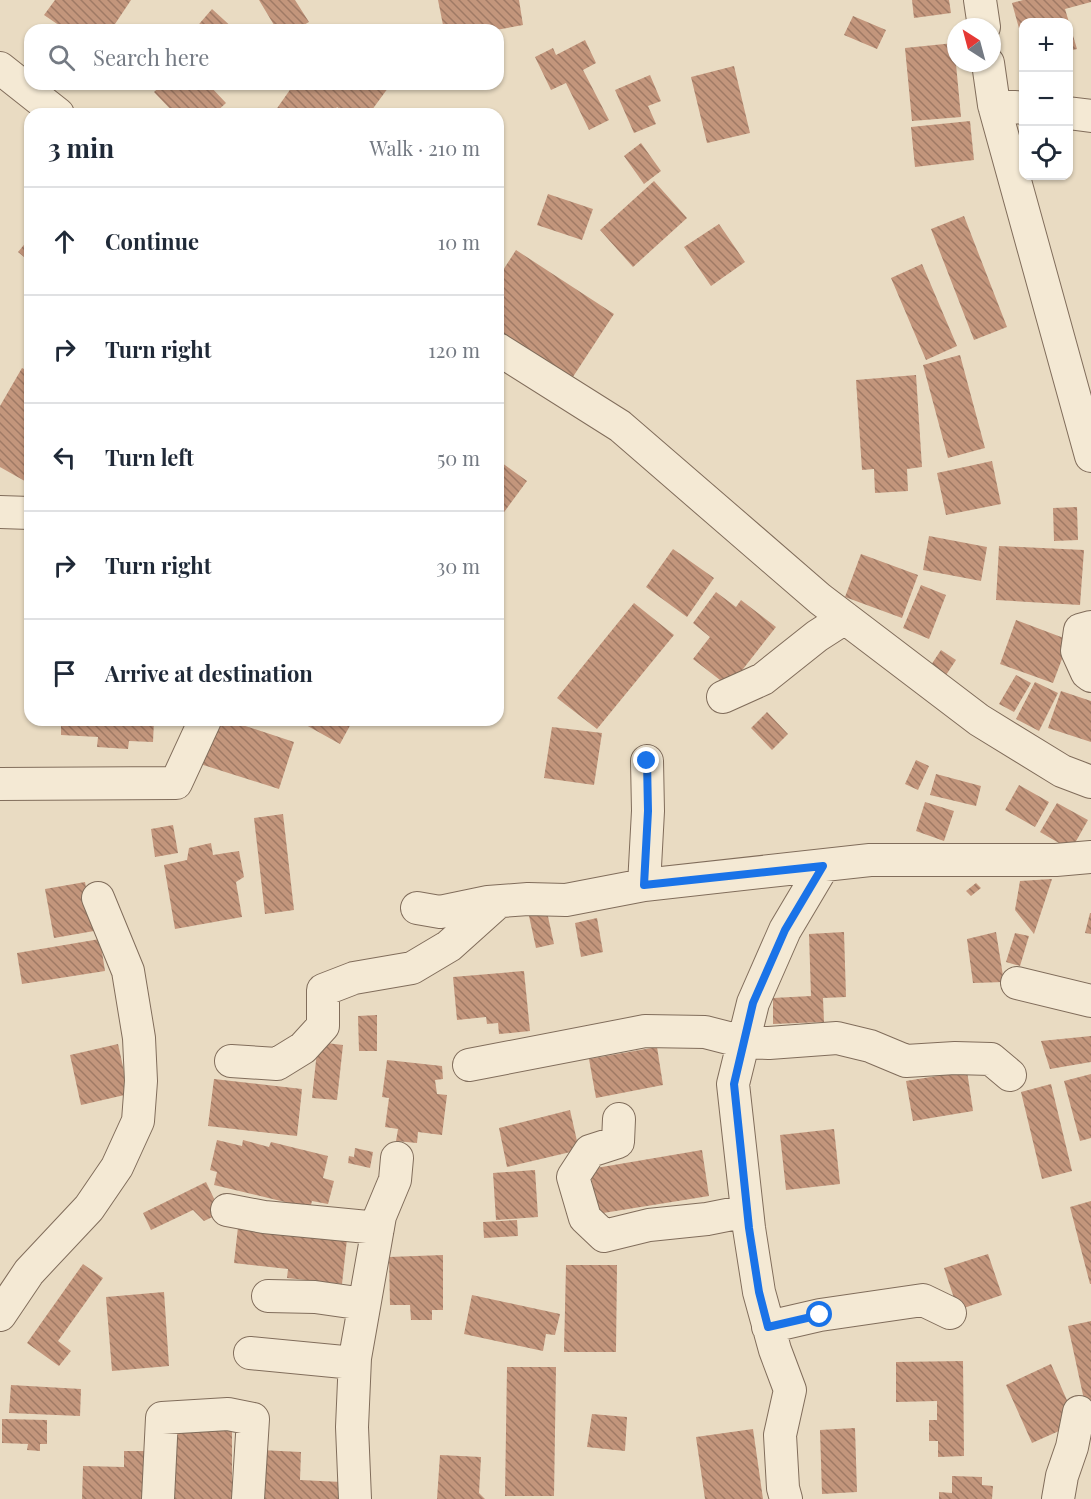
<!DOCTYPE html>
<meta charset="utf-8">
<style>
body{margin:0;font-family:"Playfair Display",serif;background:#f6f6f7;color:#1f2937}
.controls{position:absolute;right:18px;top:18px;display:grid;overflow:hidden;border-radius:12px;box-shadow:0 2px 4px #0004}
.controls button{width:54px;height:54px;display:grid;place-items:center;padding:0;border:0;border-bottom:2px solid #e0e1e3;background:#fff;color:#1f2937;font:30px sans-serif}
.compass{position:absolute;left:947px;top:18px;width:54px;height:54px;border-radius:50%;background:#fff;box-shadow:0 2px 4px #0004;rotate:324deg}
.stop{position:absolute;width:18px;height:18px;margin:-14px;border:4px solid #1a73e8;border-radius:50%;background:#fff}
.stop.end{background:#1a73e8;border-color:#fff;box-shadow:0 2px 6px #0008}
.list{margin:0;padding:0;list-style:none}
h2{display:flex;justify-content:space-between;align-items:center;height:78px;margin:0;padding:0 24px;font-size:26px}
h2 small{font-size:20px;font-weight:400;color:#747a83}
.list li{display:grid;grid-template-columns:39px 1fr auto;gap:18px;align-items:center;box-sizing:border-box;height:108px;padding:0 24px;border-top:2px solid #e0e1e3}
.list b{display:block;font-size:22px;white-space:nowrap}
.list em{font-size:20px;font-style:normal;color:#747a83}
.icon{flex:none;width:33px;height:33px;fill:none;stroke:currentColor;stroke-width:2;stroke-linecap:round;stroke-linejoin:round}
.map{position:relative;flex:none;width:1091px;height:1499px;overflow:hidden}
.search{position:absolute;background:#fff;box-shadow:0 2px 4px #0004;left:24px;top:24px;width:480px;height:66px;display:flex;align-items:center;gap:15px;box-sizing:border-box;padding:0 21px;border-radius:18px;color:#747a83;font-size:22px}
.panel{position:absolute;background:#fff;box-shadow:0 2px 4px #0004;left:24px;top:108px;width:480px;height:618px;border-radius:18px}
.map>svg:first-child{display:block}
.building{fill:url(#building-back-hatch)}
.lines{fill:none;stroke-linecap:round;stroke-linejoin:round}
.street-casing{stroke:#816d5b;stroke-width:34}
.street{stroke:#f4e9d4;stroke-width:32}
.route{stroke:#1a73e8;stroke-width:8}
</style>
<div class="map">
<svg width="1091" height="1499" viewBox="0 0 1091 1499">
<defs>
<pattern id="building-back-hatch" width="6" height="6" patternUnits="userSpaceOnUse" patternTransform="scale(1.5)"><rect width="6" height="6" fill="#c3967c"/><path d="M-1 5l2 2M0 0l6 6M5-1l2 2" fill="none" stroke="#9f7a65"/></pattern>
</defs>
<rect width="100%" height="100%" fill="#e9dbc2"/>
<path class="building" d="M55 0H131L111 30H66L44 15Z
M259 0H295L309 22 295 30H277Z
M438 0H519L523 25 496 30H444Z
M912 0H949L951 13 914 18Z
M1023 0H1091V2L1065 9 1077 49 1068 51V22H1024V31L1020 32 1012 3Z
M212 9 235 30H194Z
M853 16 886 30 877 49 844 35Z
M585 40 596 63 583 70 609 120 589 130 566 83 551 90 535 57 553 48 556 55Z
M954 43 961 117 912 121 905 48Z
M734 66 750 133 707 143 691 77Z
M650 75 661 101 648 106 656 124 634 133 615 90Z
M163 84H208L226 103 214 114H175L154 92Z
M294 84H382L388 88 369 114H347L337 107 332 114H273Z
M970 121 974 160 915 167 911 127Z
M641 143 661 171 644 184 624 156Z
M654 181 687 218 633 267 600 230Z
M548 194 593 209 582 240 537 225Z
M964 216 1007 327 974 340 931 229Z
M719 224 745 262 711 286 684 247Z
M28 240 30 242V262L18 252Z
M516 250 614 314 567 386 498 340V278Z
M922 264 957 346 926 360 891 278Z
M960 355 985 448 948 458 923 365Z
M22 368 30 372V484L0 467V406Z
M916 375 922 467 907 469 908 491 875 493 874 469 862 470 856 380Z
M498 460 527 481 502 515 498 511Z
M992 461 1001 504 946 515 937 473Z
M1077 507 1078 540 1054 541 1053 508Z
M929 536 987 547 981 581 923 570Z
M999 546 1084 550 1080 605 996 600Z
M673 549 714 578 687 617 646 587Z
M861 554 918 575 902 618 845 597Z
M921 585 946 595 929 639 903 628Z
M716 592 736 607 741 600 776 627 729 687 693 659 710 637 693 623Z
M634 603 674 635 597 729 557 698Z
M1016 620 1069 640 1053 683 1000 664Z
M941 650 956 660 946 675 931 665Z
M1016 675 1031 683 1014 712 999 704Z
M1035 682 1058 693 1039 731 1016 719Z
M1061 691 1091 701V742L1048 728Z
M767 712 788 734 772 750 751 728Z
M61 720H154L153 742 129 741 128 749 97 747 98 737 61 735Z
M211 720H227L294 742 279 789 197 763Z
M297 720H353L340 744Z
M552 727 602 733 594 785 544 778Z
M916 760 929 766 918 790 905 784Z
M936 774 981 786 976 806 930 795Z
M1019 785 1049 802 1035 827 1005 810Z
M925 802 954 811 944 841 916 831Z
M1057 803 1088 820 1071 850 1040 832Z
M283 814 294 910 265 914 254 818Z
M173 825 178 853 155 857 151 829Z
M211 843 213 855 239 851 244 877 236 882 242 917 175 929 164 865 187 860 189 848Z
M1052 879 1034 934 1015 910 1020 881Z
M85 882 94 931 54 938 45 889Z
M976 883 981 888 971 896 966 891Z
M547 912 554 944 536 948 529 916Z
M1090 913H1091V934L1085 933Z
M597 918 603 952 581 957 575 923Z
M844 932 846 997 823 998 824 1022 773 1024V998L811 996 809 934Z
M996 932 1004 982 973 983 967 939Z
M1015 933 1029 936 1020 966 1006 962Z
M100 939 105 971 22 984 17 953Z
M524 971 530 1031 499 1034 498 1023 487 1024 486 1017 457 1020 453 977Z
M377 1015V1051H359L358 1016Z
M1091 1036V1062L1050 1069 1041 1041Z
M318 1042 343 1045 337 1100 312 1098Z
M118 1044 129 1094 81 1105 70 1055Z
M657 1047 663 1085 596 1098 589 1059Z
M387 1060 442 1066 443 1079 435 1080 437 1094 447 1095 442 1135 418 1132 417 1143 396 1141 398 1129 385 1127 389 1098 382 1097Z
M967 1071 973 1111 913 1121 906 1081Z
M1091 1074V1138L1080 1141 1064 1081Z
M214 1079 302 1089 297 1136 208 1126Z
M1051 1084 1072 1171 1042 1179 1021 1092Z
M570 1110 579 1150 507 1167 499 1128Z
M834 1129 840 1184 786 1190 780 1135Z
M217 1140 242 1146 243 1140 269 1147 271 1142 328 1156 323 1178 334 1181 328 1204 312 1201 310 1208 214 1185 217 1172 210 1170Z
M355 1148 373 1152 370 1168 348 1163 349 1156 354 1157Z
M702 1150 709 1196 597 1214 590 1169Z
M535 1170 538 1217 496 1220 493 1173Z
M206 1182 221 1213 204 1221 193 1210 151 1230 143 1213Z
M1091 1201V1284H1090L1070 1207Z
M517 1220 518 1236 484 1238 483 1222Z
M238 1227 347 1239 342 1284 287 1278 288 1269 234 1263Z
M988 1254 1002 1295 958 1310 944 1268Z
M443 1255V1310H432V1320H411L410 1305H390L389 1257Z
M83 1264 103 1278 58 1341 71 1351 59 1366 27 1343Z
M566 1265H617L616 1352H564Z
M164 1292 169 1366 112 1371 106 1297Z
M472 1295 560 1314 555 1335 546 1334 543 1351 464 1334Z
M1091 1321V1417L1088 1418 1068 1326Z
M963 1361 964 1456 938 1457V1441H929V1420H937V1401L896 1402V1362Z
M1051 1364 1077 1423 1032 1443 1006 1385Z
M507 1367H556L554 1496H505Z
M11 1385 81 1389 80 1416 9 1413Z
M592 1414 627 1417 625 1451 587 1447Z
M2 1419 47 1420V1444H40V1451L27 1450 28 1444 2 1443Z
M165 1423H232V1499H165Z
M855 1428 857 1492 822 1494 820 1430Z
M753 1429 763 1499H705L696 1437Z
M260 1450 301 1452 300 1480 342 1482 341 1499H257Z
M124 1451H149L147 1499H82L83 1466 124 1467Z
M440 1455 481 1457 479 1493 485 1499H437Z
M952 1476 982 1477V1485L993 1486 992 1499H939V1492L952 1493Z"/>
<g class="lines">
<g class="street-casing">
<path id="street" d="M980 0 984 27
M988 63 994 105 1091 456
M0 68 58 114
M994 105 1024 108
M1068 113 1091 116
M498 349 620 426 820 599 979 720 1062 771 1091 782
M0 512 30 513
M1091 627 1080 630 1077 651 1087 673 1091 676
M723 697 763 679 817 636 845 618
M0 784 176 783 205 720
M644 885 648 811 647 761
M417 908 440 912 488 902 528 899 566 900 644 885 870 860H1056L1091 857
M1017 983 1091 1001
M231 1061 277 1064 303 1048 323 1026V990L354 978 412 968 449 946 498 902
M469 1065 645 1031 705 1032 744 1042 769 1043 837 1038 870 1046 906 1061 955 1058 991 1059 1010 1075
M619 1119 618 1142 590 1151 573 1177 585 1218 604 1236 649 1225 707 1219 747 1211
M227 1210 264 1217 378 1228
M268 1296 315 1297 364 1304
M0 1315 29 1272 89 1208 117 1167 138 1121 141 1081 139 1038 128 971 98 898
M768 1327 820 1315 923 1300 950 1313
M250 1353 354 1363
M158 1499 162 1418 228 1414 253 1419 248 1499
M355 1499 352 1427 355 1358 380 1216 395 1180 397 1158
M786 1499 783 1488 780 1435 790 1390 775 1350 759 1292 749 1228 733 1084 753 1003 785 930 823 866
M1058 1499 1062 1476 1072 1447 1079 1412"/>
</g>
<use href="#street" class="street"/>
</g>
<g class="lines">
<path class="route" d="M647 761 648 811 644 885 823 866 785 930 753 1003 734 1084 749 1228 759 1292 768 1327 820 1315"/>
</g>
</svg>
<div class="controls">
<button>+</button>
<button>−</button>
<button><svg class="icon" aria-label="locate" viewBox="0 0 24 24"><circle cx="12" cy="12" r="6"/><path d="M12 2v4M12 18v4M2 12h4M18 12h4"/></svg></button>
</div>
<svg class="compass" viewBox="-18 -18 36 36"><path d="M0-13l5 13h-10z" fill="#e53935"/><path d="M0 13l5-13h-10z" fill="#747a83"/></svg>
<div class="stop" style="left:820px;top:1315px"></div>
<div class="stop end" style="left:647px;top:761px"></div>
<div class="search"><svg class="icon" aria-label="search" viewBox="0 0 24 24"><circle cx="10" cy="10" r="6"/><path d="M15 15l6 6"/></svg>Search here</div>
<section class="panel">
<h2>3 min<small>Walk · 210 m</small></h2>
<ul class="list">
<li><svg class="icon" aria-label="ahead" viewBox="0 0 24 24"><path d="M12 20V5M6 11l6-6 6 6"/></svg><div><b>Continue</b></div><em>10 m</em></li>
<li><svg class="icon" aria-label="right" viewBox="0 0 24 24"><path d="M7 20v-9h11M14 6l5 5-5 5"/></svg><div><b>Turn right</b></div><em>120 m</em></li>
<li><svg class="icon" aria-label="left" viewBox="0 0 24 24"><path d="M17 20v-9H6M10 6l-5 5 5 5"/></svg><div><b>Turn left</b></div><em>50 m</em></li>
<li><svg class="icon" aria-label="right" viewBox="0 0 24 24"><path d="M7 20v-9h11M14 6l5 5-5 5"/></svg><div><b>Turn right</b></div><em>30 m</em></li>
<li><svg class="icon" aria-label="arrive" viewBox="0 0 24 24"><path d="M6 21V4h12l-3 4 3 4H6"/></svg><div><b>Arrive at destination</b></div></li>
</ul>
</section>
</div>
